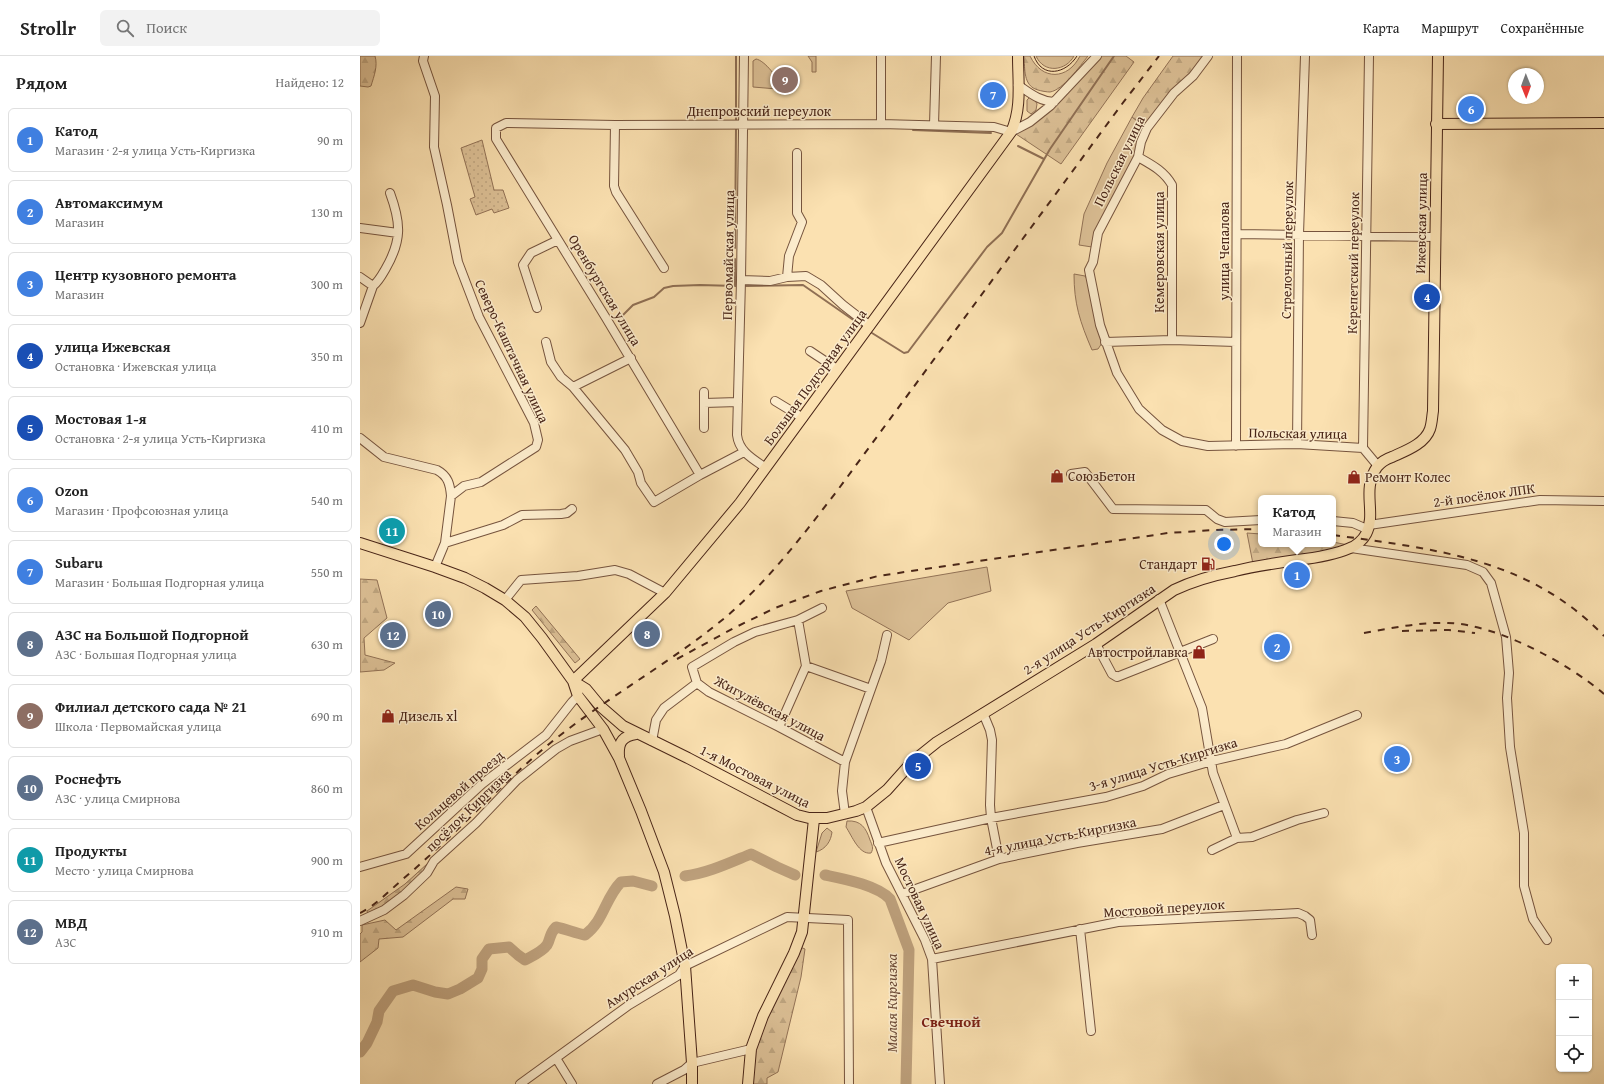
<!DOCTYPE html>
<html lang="ru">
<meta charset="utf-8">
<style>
body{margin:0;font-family:"Gentium Book Plus",serif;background:#f2f2f2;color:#222}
.controls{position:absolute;right:12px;bottom:12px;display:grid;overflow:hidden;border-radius:6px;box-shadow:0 1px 3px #0004}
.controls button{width:36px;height:36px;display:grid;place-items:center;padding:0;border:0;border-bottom:1px solid #e0e0e0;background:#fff;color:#222;font:20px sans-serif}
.compass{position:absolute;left:1148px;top:12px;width:36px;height:36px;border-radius:50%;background:#fff;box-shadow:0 1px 3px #0004;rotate:179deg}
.you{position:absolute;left:864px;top:488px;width:14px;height:14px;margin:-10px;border:3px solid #fff;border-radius:50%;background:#1a73e8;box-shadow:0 0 0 6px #1a73e833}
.badge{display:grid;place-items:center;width:26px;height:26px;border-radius:50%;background:#b45309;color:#fff;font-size:13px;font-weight:700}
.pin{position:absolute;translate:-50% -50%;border:2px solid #fff;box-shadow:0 1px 4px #0006}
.popup{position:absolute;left:898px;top:439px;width:78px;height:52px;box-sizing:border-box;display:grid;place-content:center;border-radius:6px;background:#fff;filter:drop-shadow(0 1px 3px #0005);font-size:13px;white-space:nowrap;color:#767676}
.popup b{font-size:15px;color:#222}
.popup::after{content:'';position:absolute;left:50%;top:100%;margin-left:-8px;border:8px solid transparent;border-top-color:#fff}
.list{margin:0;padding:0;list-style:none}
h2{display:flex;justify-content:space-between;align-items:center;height:52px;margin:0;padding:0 16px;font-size:17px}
h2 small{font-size:13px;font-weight:400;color:#767676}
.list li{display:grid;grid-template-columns:26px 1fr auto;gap:12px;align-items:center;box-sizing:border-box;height:64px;margin:0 8px 8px;padding:0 8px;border:1px solid #e0e0e0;border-radius:6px}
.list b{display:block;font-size:15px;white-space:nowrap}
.list p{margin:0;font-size:13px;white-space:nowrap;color:#767676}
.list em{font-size:13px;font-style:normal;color:#767676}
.icon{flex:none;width:22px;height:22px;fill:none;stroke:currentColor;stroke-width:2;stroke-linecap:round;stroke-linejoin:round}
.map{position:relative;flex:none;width:1244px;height:1028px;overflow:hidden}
header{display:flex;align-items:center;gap:24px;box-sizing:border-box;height:56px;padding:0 20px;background:#fff;border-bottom:1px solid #e0e0e0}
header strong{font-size:19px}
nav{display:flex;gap:22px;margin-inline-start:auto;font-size:14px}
.search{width:280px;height:36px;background:#f2f2f2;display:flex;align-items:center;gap:10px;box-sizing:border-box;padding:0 14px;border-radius:6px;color:#767676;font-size:15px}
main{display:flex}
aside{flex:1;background:#fff}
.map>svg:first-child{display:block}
.green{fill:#ddc197;stroke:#937357}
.forest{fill:url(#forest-firs);stroke:#937357}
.garden{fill:url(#garden-dots);stroke:#937357}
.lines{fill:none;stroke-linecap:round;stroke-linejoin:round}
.stream{stroke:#8f6f54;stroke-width:2}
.river{stroke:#bea17d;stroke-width:11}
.minor-casing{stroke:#76543e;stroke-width:10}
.major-casing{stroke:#492517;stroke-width:12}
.minor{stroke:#fceccc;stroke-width:8}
.major{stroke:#fbe1b1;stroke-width:10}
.tram{stroke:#492517;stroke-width:1}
.rail{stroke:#492517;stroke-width:2;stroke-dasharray:7 7;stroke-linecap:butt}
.labels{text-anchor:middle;stroke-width:3;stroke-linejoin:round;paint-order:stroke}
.street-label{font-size:14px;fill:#492517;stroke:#fceccc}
.poi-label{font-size:14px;fill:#492517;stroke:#fceccc;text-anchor:start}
.water-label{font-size:15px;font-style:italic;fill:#6c4a36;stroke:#fceccc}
.neighbourhood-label{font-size:15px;font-weight:bold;fill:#7a1f14;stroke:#fceccc}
</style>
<header>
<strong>Strollr</strong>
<div class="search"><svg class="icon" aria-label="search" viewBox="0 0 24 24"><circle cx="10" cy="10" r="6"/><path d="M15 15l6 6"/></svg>Поиск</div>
<nav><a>Карта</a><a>Маршрут</a><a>Сохранённые</a></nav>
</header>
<main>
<aside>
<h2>Рядом<small>Найдено: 12</small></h2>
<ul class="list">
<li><span class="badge" style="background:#3f7fe0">1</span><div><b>Катод</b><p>Магазин · 2-я улица Усть-Киргизка</p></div><em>90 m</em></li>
<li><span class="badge" style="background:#3f7fe0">2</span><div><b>Автомаксимум</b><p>Магазин</p></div><em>130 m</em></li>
<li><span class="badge" style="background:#3f7fe0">3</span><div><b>Центр кузовного ремонта</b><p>Магазин</p></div><em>300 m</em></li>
<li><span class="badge" style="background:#1a4fb4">4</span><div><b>улица Ижевская</b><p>Остановка · Ижевская улица</p></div><em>350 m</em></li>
<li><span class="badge" style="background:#1a4fb4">5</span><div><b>Мостовая 1-я</b><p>Остановка · 2-я улица Усть-Киргизка</p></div><em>410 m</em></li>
<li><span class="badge" style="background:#3f7fe0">6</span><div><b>Ozon</b><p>Магазин · Профсоюзная улица</p></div><em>540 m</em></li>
<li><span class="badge" style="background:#3f7fe0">7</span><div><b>Subaru</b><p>Магазин · Большая Подгорная улица</p></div><em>550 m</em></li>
<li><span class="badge" style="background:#5c6f8a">8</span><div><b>АЗС на Большой Подгорной</b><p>АЗС · Большая Подгорная улица</p></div><em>630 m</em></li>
<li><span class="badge" style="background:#8d6e63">9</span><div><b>Филиал детского сада № 21</b><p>Школа · Первомайская улица</p></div><em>690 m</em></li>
<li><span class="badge" style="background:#5c6f8a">10</span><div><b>Роснефть</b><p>АЗС · улица Смирнова</p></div><em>860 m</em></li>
<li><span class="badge" style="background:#0f9aa8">11</span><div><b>Продукты</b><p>Место · улица Смирнова</p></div><em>900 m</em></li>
<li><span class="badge" style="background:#5c6f8a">12</span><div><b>МВД</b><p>АЗС</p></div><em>910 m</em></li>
</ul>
</aside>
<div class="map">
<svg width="1244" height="1028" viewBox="0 0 1244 1028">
<defs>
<pattern id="forest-firs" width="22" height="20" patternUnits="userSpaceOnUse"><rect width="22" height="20" fill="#ddc197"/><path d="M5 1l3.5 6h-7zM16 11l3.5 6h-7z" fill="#bfa681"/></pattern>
<pattern id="garden-dots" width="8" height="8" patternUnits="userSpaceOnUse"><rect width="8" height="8" fill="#ddc197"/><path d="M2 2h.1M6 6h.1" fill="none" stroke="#bfa681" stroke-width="1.8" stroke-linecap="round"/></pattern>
</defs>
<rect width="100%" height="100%" fill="#fbe1b1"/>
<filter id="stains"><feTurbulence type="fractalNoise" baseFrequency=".005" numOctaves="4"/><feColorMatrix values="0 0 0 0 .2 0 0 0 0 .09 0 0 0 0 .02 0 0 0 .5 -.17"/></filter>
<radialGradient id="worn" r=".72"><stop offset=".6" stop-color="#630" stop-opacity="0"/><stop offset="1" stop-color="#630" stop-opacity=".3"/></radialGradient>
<path class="green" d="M448 0H456V16H452V6Z
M676 0H714C706 15 684 18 676 0Z
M396 3C404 4 420 23 419 31L417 33 393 31V5Z
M670 41 675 44 677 48 676 54 671 58 667 55V44Z
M772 61 784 70 778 86 774 100 732 191 719 189 724 158 747 107Z
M714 218 725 220 728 225 742 287 738 293 732 294C720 266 714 248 714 218Z
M627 511 631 535 588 547 549 584 492 552 486 535Z
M487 765C501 764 506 772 510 784 512 789 514 792 511 797 499 799 492 780 486 771Z
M467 772 472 776C471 785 466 793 456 796L462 777Z"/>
<path class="forest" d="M0 0H15C18 10 14 20 11 30L8 31 0 30Z
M664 0H670C682 25 708 24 720 0H728C720 10 703 34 690 36 687 36 681 35 678 34 663 30 665 13 664 0Z
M742 0H766L774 6 701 108 656 78C689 59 716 28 742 0Z
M813 0H843L830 17 812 35 784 70 772 61 783 42Z
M887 477 901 478V488H973V486L988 489 963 497 893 508Z
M0 523 17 524 27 562 4 582 5 599 35 607 24 614 0 616Z
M176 550 220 603 215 607 172 554Z
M67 808 69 810 66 816 23 852 8 859 7 855 45 828Z
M96 831 108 833 105 843H93L43 881 19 883 18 892 0 906V878L2 876V869L25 864 36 874Z
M440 891 445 893 441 921 418 1016 407 1022V1028H391L395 993 405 961Z"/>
<path class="garden" d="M122 84 134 134H143L149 152 134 157 132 153 116 159 110 143 115 141 101 92Z"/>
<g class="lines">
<path class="stream" d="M376 67V0
M553 74 631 77
M658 90 684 103
M375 192 376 71
M375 230V203
M386 230 443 229 502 270
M262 260 273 249 294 241 304 232 313 230 340 229 376 230
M512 277 544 297 548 296 627 191 642 177 690 93 754 0"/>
<path class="river" d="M465 819C484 823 517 829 530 843L549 894 546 1028
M325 820C348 817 369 807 391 798L417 811 435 819
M0 996 7 987 17 966 19 955 33 935 53 929 75 936 88 938 100 933 118 922 122 913V903L129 893 149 891 158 899 165 904C172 900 182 896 187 889 191 882 189 878 196 871 206 873 215 877 225 879 244 865 245 842 261 826L273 825 292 830"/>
<g class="minor-casing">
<path id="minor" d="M64 0 63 5 75 40 74 91 87 149 98 206 119 261 174 367 178 384 176 391 121 426 104 430 91 440 85 487 75 511
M384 0 381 224 377 379C379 396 393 403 406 412
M521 0V68
M848 0 833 20 814 37 787 72 781 86 778 101 738 177 733 206 729 214 740 269 757 317 779 353 802 374 822 385 848 390 937 388 1003 392
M1009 0 1003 392 1018 410
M658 29C670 37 679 45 694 46
M255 69 254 130 256 136 304 212
M574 69 576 0
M778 101C792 109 804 115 812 129V284
M0 172 38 177
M877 178 1074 181
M0 221 13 230
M427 221 429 200 442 166 437 157V97
M381 224 410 225 427 221 446 220 461 229 483 249 510 270
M177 252 163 209 171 197 198 184
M0 267 13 230C19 225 22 219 26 212 42 184 41 167 30 137
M186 286 191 306 201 321 213 331 265 394 278 416 281 427 294 446 340 419 384 396
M745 286 812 284 876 286
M450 295 477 313
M213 331 271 302
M344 336V347
M415 345 443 362
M344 372V347L378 346
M0 382 24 401 77 414C88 420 90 428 91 440
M937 388 939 178 945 0
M876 390 877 0
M711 418 725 416 753 453 846 454 857 463 865 466 901 464
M340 419 246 262 136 83V72L146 67 255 69 521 68 634 71 651 76 670 66 690 50 737 0
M973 465 993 467 1007 473
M1009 469 1180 444 1244 445
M85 487 143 469 162 459 201 458 207 457 212 453
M991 492 1107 509 1123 516 1131 527 1146 581 1149 617 1147 642 1150 691 1164 777V830L1173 863 1187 884
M799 543 842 652 853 717 877 782
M145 544 161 524 218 520 255 514 269 518 305 537
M462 552 438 564 395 576 374 586 332 611 337 627 349 636 419 671 485 706
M438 564 446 610
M736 588 752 618 757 621 853 583
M623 657 630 674 632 684 630 749 631 762 639 803
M419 671 446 610 511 633
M292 685 296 664 304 652 337 627
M506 751 526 807 565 884 572 903 580 1028
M485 758 482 735 485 706 521 605 527 579
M518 787 631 762 746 741 783 730 808 718 852 705 926 688 997 659
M852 794 877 782 892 781 937 764 964 757
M0 811 46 798 122 728 186 679 212 646 218 640
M542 838 639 803 717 787 802 773 864 749
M0 865 24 854 44 839 67 817 74 805 116 767 157 724 196 693 210 685 243 673
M720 873 731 975
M572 903 758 866 938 857 945 860 950 864 952 879
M196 1002 212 1028
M160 1028 269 949 319 919 325 910 427 861 488 864 489 1028
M297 1028 324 1014 332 1007 391 993"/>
</g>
<g class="major-casing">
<path id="major" d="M1076 68 1244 67
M0 487 75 511 105 522 125 532 145 544 165 561 182 582 213 625 218 640 243 673 259 702 281 755 304 816 315 860 325 910 332 1007V1028
M213 625 226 633 240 650 263 670 328 702 437 759 449 762H467L496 755 506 751 527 734 552 706 577 686 736 588 814 534C833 525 854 519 875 515 895 510 916 507 937 504 955 502 974 499 990 492 996 490 1003 484 1006 478 1017 457 1001 434 1017 411 1021 406 1026 403 1032 401 1045 395 1065 388 1070 373 1072 367 1072 361 1073 355L1078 0
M213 625 305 537 380 447 651 76C662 53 658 26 658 0
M259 700C258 687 262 680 276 678
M388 1028 391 993 403 960 434 897 442 876 454 763"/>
</g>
<use href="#minor" class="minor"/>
<use href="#major" class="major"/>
<path class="tram" d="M674 0C682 23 706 18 717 0"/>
<path class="rail" d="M973 479C1074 493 1169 502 1244 580
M1042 575 1089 574 1115 577
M1004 577C1032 572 1060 566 1088 567 1136 568 1208 607 1244 638
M317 603 374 572 415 552 461 535 518 520 808 477 855 474 901 473
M0 857C16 849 29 835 43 823 89 784 130 740 175 700 234 648 306 611 367 560 409 524 443 479 477 435L762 48 799 0"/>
</g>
<defs>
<g id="shop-bare" transform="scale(1.08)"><path d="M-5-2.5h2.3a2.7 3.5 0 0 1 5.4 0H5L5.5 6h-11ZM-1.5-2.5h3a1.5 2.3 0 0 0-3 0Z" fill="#8f2418" stroke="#fceccc" stroke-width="2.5" paint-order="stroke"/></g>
<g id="fuel-bare" transform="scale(1.08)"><path d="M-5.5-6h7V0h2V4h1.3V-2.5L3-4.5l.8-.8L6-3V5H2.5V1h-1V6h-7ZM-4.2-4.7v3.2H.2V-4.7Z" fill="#8f2418" stroke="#fceccc" stroke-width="2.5" paint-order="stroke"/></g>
</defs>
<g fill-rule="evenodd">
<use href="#shop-bare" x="697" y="420"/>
<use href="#shop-bare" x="994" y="421"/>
<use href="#fuel-bare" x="848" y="508"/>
<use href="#shop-bare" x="839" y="596"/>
<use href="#shop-bare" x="28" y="660"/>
</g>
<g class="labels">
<g class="street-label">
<text x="399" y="60">Днепровский переулок</text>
<text transform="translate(759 105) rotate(-64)" y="5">Польская улица</text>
<text transform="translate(1061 167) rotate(-89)" y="5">Ижевская улица</text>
<text transform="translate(927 194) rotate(-89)" y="5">Стрелочный переулок</text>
<text transform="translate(864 195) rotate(-90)" y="5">улица Чепалова</text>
<text transform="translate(799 196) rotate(-90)" y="5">Кемеровская улица</text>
<text transform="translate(368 199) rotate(-89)" y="5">Первомайская улица</text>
<text transform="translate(993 207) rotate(-89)" y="5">Керепетский переулок</text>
<text transform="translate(245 234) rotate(59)" y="5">Оренбургская улица</text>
<text transform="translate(152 295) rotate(65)" y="5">Северо-Каштачная улица</text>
<text transform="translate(455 321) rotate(-54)" y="5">Большая Подгорная улица</text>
<text transform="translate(938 377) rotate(1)" y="5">Польская улица</text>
<text transform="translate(1124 439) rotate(-8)" y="5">2-й посёлок ЛПК</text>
<text transform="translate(729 573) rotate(-33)" y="5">2-я улица Усть-Киргизка</text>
<text transform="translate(410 652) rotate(28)" y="5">Жигулёвская улица</text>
<text transform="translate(803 708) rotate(-17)" y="5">3-я улица Усть-Киргизка</text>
<text transform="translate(395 720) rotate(27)" y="5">1-я Мостовая улица</text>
<text transform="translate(99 734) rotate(-41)" y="5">Кольцевой проезд</text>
<text transform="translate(108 754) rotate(-44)" y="5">посёлок Киргизка</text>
<text transform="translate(700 780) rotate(-11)" y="5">4-я улица Усть-Киргизка</text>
<text transform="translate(560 847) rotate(65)" y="5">Мостовая улица</text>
<text transform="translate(804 852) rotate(-4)" y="5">Мостовой переулок</text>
<text transform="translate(289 921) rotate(-33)" y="5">Амурская улица</text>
</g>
<g class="poi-label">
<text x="708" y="425">СоюзБетон</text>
<text x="1005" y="426">Ремонт Колес</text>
<text x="837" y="513" text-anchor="end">Стандарт</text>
<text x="828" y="601" text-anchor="end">Автостройлавка</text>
<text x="39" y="665">Дизель xl</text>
</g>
<g class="water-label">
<text transform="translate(532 947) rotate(-90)" y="5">Малая Киргизка</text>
</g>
<g class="neighbourhood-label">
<text x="591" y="971">Свечной</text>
</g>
</g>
<rect width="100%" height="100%" filter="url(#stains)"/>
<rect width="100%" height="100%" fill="url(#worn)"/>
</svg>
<div class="controls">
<button>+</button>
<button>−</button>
<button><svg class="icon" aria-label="locate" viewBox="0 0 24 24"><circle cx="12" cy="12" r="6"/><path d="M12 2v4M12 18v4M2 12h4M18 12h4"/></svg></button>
</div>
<svg class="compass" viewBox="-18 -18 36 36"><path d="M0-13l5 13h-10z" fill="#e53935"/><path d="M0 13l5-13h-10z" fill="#767676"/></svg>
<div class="you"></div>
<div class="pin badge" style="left:937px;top:519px;background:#3f7fe0">1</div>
<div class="popup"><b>Катод</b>Магазин</div>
<div class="pin badge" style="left:917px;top:591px;background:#3f7fe0">2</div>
<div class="pin badge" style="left:1037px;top:703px;background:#3f7fe0">3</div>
<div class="pin badge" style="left:1067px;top:241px;background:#1a4fb4">4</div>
<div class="pin badge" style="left:558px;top:710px;background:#1a4fb4">5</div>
<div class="pin badge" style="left:1111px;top:53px;background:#3f7fe0">6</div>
<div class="pin badge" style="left:633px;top:39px;background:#3f7fe0">7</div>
<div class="pin badge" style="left:287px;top:578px;background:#5c6f8a">8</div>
<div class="pin badge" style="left:425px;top:24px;background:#8d6e63">9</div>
<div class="pin badge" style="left:78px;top:558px;background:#5c6f8a">10</div>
<div class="pin badge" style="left:32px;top:475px;background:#0f9aa8">11</div>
<div class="pin badge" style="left:33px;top:579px;background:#5c6f8a">12</div>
</div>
</main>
